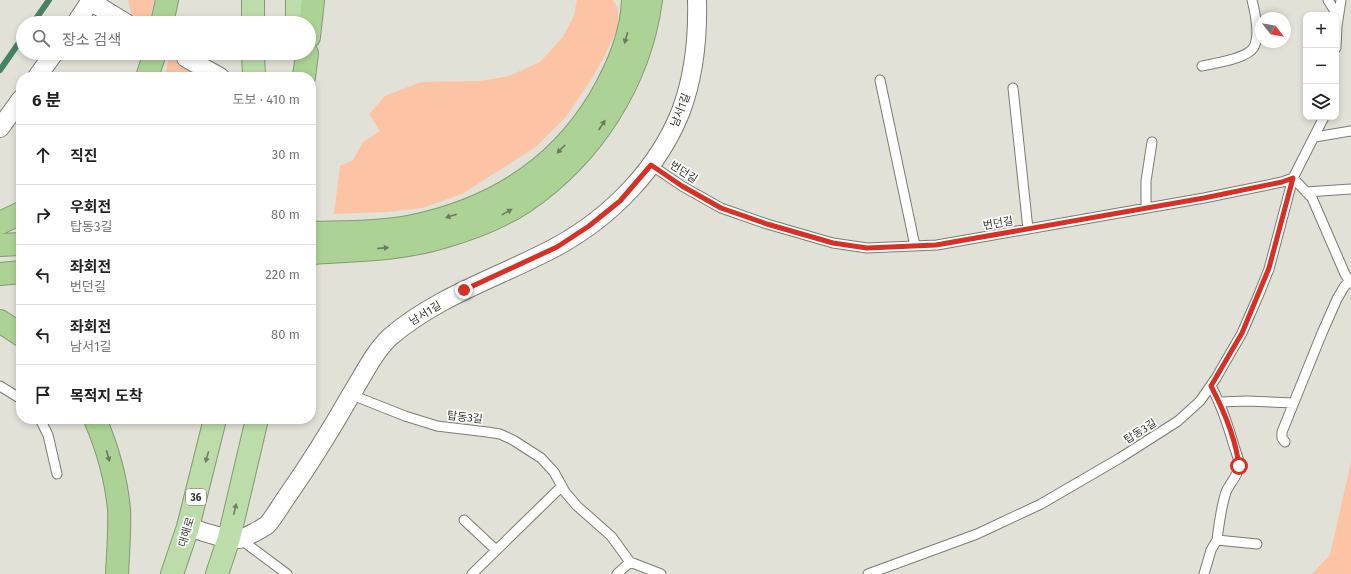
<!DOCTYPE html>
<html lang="ko">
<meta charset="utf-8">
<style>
body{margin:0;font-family:"Fira Sans","Noto Sans KR",sans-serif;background:#f2f2f2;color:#222}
.controls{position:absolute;right:12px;top:12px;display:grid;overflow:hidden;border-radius:8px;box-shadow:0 2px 6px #0003}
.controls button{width:36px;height:36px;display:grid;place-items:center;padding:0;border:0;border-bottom:1px solid #e0e0e0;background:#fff;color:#222;font:20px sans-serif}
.compass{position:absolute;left:1255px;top:12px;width:36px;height:36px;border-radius:50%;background:#fff;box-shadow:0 2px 6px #0003;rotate:121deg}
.stop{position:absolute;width:12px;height:12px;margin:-9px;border:3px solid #d93025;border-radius:50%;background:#fff}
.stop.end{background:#d93025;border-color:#fff;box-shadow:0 1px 4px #0008}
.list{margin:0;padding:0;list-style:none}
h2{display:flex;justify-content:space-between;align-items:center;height:52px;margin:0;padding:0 16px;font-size:17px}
h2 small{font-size:13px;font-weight:400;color:#767676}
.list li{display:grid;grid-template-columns:26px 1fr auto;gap:12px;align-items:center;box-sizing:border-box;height:60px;padding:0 16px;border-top:1px solid #e0e0e0}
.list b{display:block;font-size:15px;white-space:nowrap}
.list p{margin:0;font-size:13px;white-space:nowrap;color:#767676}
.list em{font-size:13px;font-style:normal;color:#767676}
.icon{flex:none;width:22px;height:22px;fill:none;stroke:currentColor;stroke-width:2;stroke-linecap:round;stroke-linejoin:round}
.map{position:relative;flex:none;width:1351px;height:574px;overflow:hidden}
.search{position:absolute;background:#fff;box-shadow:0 2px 6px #0003;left:16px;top:16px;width:300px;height:44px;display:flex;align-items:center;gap:10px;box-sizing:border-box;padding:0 14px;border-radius:22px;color:#767676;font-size:15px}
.panel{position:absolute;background:#fff;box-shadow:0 2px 6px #0003;left:16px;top:72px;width:300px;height:352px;border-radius:16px}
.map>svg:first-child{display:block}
.green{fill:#fcc3a4}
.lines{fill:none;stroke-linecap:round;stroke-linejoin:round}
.stream{stroke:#488166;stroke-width:6}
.service-casing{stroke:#7b7b72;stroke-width:11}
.minor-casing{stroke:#7b7b72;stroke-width:20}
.trunk-casing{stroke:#829b71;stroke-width:24}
.motorway-casing{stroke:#829b71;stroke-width:24}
.service{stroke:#fff;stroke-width:9}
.minor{stroke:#fff;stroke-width:18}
.trunk{stroke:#bcdcaa;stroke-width:22}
.motorway{stroke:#acd395;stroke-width:22}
.oneway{fill:#6a7c5d}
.oneway2{fill:#718066}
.route{stroke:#d93025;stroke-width:5}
.labels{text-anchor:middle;stroke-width:3.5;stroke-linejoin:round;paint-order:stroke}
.shield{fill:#fffffe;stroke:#71716d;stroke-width:1}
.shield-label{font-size:10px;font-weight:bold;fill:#34342f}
.street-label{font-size:11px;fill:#34342f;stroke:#fffffe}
</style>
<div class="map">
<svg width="1351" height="574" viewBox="0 0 1351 574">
<rect width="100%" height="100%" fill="#e1e1d7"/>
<path class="green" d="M128 0H154L149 23H138L133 21Z
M577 0H613L618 9V28L603 59 589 83 565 118 536 147 462 194 422 208 386 212 334 214 340 166 353 160 363 142 380 131 369 114 385 96 421 82 480 81 509 76 540 62 563 37 574 15Z
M169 57 202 77H165Z
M1351 462V574H1312L1330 555Z"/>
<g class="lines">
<path class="stream" d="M33 23 49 0
M0 70 23 37"/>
<g class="service-casing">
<path id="service" d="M1328 0 1338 16
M1336 48 1337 26 1341 0
M1202 66C1215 63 1247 59 1254 47 1260 35 1255 12 1252 0
M880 80 915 246
M1013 88 1028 229
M1315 137 1351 131
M651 165 682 186 721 208 767 224 833 243 867 248 937 245 1204 198 1282 182 1293 178 1324 117
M1306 192 1351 189
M1146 208V181L1152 142
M0 386 21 399
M1211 386C1222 406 1228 425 1234 446 1236 453 1240 460 1239 467 1237 477 1230 483 1226 492 1221 507 1219 524 1217 540L1257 544
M352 395 405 416 437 426 487 432 500 434 513 440 541 458 554 472 565 492 577 506 611 536 630 562
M1220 402 1247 401 1293 403
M40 419 48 435 57 474
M1285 442 1282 438V432L1322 333 1337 299 1344 287 1349 281
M464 520 496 550
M240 539 287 574
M472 574 562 486
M617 574 630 562 661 574
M868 574 977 534 1041 504 1120 458 1178 421 1200 401 1216 378 1242 333 1259 294 1269 269 1293 178 1312 198 1345 274 1351 283
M1204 574 1211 550 1217 540"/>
</g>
<g class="minor-casing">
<path id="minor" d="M90 1 126 23
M76 23 91 0
M186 58 220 77
M37 77 54 53
M0 128 21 99
M188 527C202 531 224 540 239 539 243 539 263 528 267 525 273 519 282 503 288 495 311 462 332 428 352 393 364 374 374 352 390 337 437 296 502 276 556 247 611 217 658 169 681 111 694 76 698 37 697 0"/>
</g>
<g class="trunk-casing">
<path id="trunk" d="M253 0V23
M297 0V23
M253 53 254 77
M172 574 188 527 215 419
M217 574 229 538 257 419"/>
</g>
<g class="motorway-casing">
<path id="motorway" d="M162 23 167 0
M309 37 313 0
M147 77 155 53
M304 77 307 53
M0 223 21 213
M311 233C343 232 376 233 408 227 489 211 556 171 599 100 616 71 632 34 633 0
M0 245 21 244
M311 253C355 250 401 250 443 237 471 229 500 218 524 202 592 156 640 82 651 0
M0 274 21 272
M0 321 21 335
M95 419C107 447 116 478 119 509 120 530 118 552 117 574"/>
</g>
<use href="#service" class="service"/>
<use href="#minor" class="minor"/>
<use href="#trunk" class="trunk"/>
<use href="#motorway" class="motorway"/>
</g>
<defs><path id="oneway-solid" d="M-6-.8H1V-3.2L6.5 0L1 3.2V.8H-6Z"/></defs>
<g class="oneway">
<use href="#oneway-solid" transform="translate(626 38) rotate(106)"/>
<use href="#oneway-solid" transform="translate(602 125) rotate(-57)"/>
<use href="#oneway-solid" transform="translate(561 149) rotate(134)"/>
<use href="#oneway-solid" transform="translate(507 212) rotate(-29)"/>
<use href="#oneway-solid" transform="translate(451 216) rotate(162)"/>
<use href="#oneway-solid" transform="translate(383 248) rotate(-5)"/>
<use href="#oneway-solid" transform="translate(108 456) rotate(75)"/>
</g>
<g class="oneway2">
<use href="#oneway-solid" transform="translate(207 457) rotate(105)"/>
<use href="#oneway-solid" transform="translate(235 509) rotate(-77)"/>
</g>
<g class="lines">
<path class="route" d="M464 290 557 247 589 226 620 201 651 165 682 186 721 208 767 224 833 243 867 248 936 245 1204 198 1282 182 1293 178 1269 268 1242 333 1211 386C1223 409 1236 440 1239 466"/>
</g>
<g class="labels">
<rect class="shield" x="186" y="489" width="20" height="16" rx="3"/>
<g class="shield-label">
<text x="196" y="501">36</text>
</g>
<g class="street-label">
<text transform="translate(680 110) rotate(-69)" y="4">남서1길</text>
<text transform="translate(684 172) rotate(33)" y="4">번던길</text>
<text transform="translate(998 223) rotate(-10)" y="4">번던길</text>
<text transform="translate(425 313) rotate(-31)" y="4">남서1길</text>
<text transform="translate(465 417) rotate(6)" y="4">탑동3길</text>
<text transform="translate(1140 431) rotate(-32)" y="4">탑동3길</text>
<text transform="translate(186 532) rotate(-73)" y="4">대해로</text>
</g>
</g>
</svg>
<div class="controls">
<button>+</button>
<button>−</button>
<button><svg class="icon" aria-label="layers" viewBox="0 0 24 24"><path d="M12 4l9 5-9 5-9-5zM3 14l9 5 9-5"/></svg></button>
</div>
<svg class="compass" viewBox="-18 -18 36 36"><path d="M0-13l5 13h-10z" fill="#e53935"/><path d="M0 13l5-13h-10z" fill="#767676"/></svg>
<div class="stop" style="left:1239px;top:466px"></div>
<div class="stop end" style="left:464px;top:290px"></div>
<div class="search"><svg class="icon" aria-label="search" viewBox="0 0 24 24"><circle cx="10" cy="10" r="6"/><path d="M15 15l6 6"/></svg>장소 검색</div>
<section class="panel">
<h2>6 분<small>도보 · 410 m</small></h2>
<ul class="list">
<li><svg class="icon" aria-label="ahead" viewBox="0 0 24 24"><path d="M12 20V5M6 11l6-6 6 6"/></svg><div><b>직진</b></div><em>30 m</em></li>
<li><svg class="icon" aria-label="right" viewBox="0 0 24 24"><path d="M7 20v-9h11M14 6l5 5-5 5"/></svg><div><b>우회전</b><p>탑동3길</p></div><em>80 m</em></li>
<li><svg class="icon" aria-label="left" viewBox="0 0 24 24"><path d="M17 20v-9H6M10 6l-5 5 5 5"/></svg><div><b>좌회전</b><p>번던길</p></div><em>220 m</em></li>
<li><svg class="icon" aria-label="left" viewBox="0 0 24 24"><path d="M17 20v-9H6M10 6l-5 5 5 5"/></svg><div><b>좌회전</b><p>남서1길</p></div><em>80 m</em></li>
<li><svg class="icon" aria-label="arrive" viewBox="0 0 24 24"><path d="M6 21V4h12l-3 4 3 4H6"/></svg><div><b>목적지 도착</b></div></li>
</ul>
</section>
</div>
